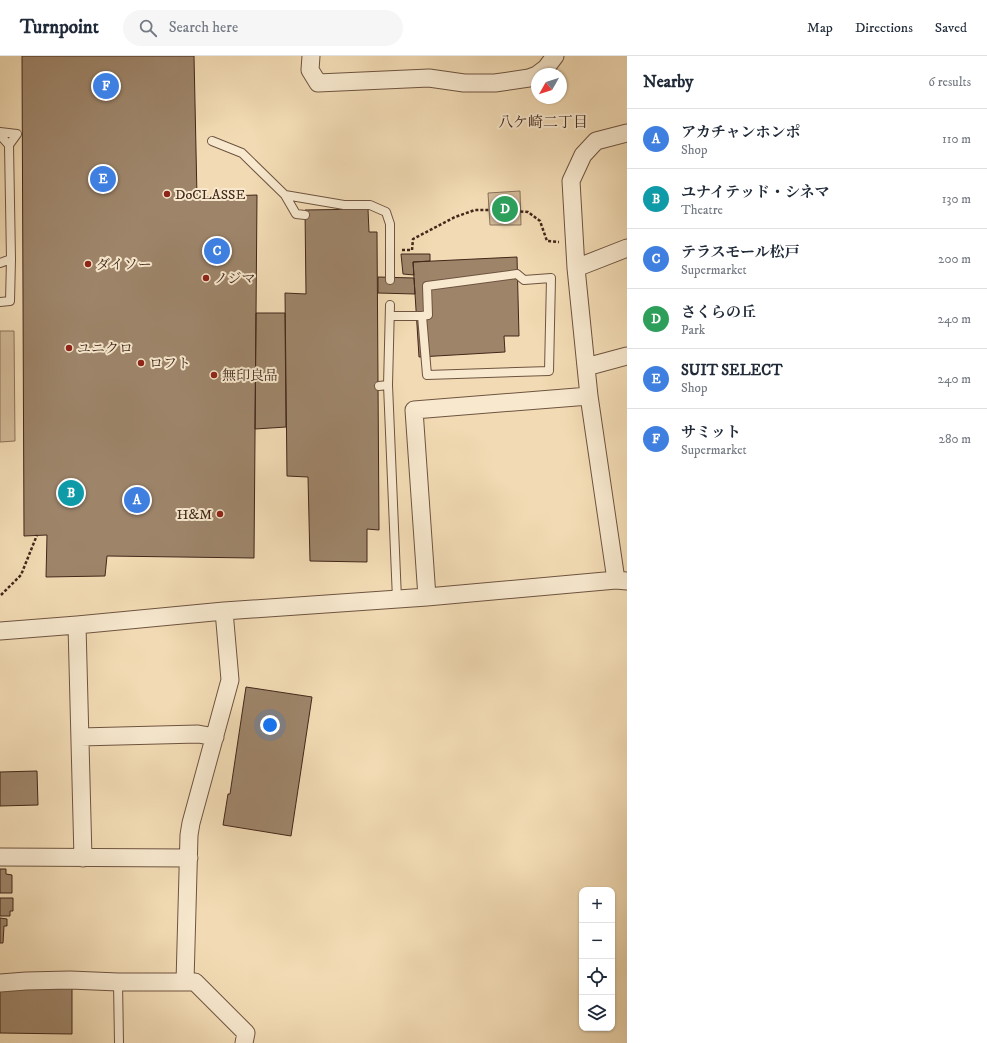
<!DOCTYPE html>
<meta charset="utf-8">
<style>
body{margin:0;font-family:"IM FELL DW Pica","Noto Serif JP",serif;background:#f6f6f7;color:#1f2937}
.controls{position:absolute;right:12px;bottom:12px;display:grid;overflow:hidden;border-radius:8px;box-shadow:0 1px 3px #0004}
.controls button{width:36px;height:36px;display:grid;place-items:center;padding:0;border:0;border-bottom:1px solid #e0e1e3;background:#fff;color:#1f2937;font:20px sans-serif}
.compass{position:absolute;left:531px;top:12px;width:36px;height:36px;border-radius:50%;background:#fff;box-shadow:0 1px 3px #0004;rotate:231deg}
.you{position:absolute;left:270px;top:669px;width:14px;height:14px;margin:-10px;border:3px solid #fff;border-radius:50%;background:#1a73e8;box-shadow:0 0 0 6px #1a73e833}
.badge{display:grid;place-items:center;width:26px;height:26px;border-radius:50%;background:#111827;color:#fff;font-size:13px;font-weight:700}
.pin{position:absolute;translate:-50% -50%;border:2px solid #fff;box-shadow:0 1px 4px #0006}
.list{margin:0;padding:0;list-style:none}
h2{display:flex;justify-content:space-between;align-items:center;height:52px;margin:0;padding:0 16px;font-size:17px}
h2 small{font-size:13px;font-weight:400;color:#747a83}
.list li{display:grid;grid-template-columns:26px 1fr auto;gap:12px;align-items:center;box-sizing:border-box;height:60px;padding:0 16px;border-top:1px solid #e0e1e3}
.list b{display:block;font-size:15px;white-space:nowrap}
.list p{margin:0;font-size:13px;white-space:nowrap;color:#747a83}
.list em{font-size:13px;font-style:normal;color:#747a83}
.icon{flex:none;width:22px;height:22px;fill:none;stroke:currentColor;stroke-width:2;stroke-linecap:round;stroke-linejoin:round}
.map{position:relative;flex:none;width:627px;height:987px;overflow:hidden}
header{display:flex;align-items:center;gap:24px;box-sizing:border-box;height:56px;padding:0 20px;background:#fff;border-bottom:1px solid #e0e1e3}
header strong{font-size:19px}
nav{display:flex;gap:22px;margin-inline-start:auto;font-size:14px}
.search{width:280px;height:36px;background:#f6f6f7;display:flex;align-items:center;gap:10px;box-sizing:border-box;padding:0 14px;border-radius:22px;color:#747a83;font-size:15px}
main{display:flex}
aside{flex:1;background:#fff}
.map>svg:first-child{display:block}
.green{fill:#d4bc9a;stroke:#8b725a}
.building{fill:#9e856a;stroke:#42271a}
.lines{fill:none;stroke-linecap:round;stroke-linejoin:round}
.service-casing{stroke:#6e5440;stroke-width:10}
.minor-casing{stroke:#6e5440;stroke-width:19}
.path{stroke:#42271a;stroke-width:2.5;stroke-dasharray:3 2;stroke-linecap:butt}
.service{stroke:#f7e8ce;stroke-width:8}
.minor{stroke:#f7e8ce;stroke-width:17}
.poi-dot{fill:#8f2418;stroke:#f7e8ce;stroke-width:1.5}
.labels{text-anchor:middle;stroke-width:4;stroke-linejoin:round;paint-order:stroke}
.poi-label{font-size:14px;fill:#42271a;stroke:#f7e8ce;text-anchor:start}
.neighbourhood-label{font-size:15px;fill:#42271a;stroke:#f7e8ce}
</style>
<header>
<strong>Turnpoint</strong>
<div class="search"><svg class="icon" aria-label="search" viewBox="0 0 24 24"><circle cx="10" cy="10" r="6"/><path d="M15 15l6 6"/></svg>Search here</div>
<nav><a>Map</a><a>Directions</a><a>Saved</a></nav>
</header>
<main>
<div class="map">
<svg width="627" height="987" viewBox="0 0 627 987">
<rect width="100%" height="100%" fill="#f2dbb4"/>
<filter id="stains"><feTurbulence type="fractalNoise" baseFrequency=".005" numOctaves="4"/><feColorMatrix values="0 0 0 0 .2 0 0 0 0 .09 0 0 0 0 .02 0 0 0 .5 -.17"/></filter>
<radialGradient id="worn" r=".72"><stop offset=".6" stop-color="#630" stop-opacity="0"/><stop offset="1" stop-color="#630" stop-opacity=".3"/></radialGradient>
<path class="green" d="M520 135 521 169H490L488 137Z
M0 275H14L15 385 0 386Z"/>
<path class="building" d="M22 0H194L197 141 257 139 254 502 107 500 105 520 46 521 47 479 24 480Z
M368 153 369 176H377L379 474 367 473V506L310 505 308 421 287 420 285 237 306 238 305 154Z
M401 198H430V205L413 206 414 219 403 218Z
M517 201 519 280H504L505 296 419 301 413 206Z
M378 221 414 222 415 238 378 237Z
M256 257H285L286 371 255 373Z
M246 631 312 641 291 780 223 769 228 738H230Z
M37 715 38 749 0 750V716Z
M0 813H6V818L12 819V837H0Z
M0 842H13V855H10V860H0Z
M0 862 7 863V870H4L3 887H0Z
M0 931H72V978L0 977Z"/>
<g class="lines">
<g class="service-casing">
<path id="service" d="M0 76 17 78 9 89 0 79
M212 85 242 97 285 139 344 149H370L386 156 390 168V224
M9 89 11 203
M285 139 296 158 305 159
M0 207 11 203 10 245 0 246
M390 249 388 329 397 543
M390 260H422L427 319 549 315 551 222 524 224 517 218 427 230 428 259 422 260
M379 330 388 329
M118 926 119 987"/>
</g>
<g class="minor-casing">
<path id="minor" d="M311 0 310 14 318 27 429 22 464 27H495L529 22 537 19
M538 18 546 12 555 0
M576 212 627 192
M586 311 576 212 571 125 583 99 596 85 627 77
M589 340 616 524
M427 541 414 354 589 340 586 311 627 300
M77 569 83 802
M0 575 77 569 224 555 427 541 616 524 627 525
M80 681 198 678 215 681
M0 801 189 802
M185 926 189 779 191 767 230 624 224 555
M0 927 26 925 70 924 118 926H195L246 977 244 987"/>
</g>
<path class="path" d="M402 194H412L413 183 455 161 475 154H495L528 156 540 165 547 185 559 186
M1 539 21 519 37 479"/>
<use href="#service" class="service"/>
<use href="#minor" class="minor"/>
</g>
<g class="poi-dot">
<circle cx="167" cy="138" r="4"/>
<circle cx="88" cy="208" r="4"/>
<circle cx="206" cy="222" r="4"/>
<circle cx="69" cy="292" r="4"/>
<circle cx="141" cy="307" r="4"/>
<circle cx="214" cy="319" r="4"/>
<circle cx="220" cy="458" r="4"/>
</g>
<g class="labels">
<g class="poi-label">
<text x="175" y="143">DoCLASSE</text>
<text x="96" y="213">ダイソー</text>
<text x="214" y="227">ノジマ</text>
<text x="77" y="297">ユニクロ</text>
<text x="149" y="312">ロフト</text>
<text x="222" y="324">無印良品</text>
<text x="212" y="463" text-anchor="end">H&amp;M</text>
</g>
<g class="neighbourhood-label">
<text x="543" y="71">八ケ崎二丁目</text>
</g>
</g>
<rect width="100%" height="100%" filter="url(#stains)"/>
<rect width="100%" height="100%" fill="url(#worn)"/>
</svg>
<div class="controls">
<button>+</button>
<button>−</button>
<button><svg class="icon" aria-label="locate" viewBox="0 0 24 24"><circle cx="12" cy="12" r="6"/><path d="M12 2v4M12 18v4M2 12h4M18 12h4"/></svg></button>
<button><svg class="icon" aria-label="layers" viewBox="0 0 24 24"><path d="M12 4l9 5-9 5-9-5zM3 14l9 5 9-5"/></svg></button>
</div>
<svg class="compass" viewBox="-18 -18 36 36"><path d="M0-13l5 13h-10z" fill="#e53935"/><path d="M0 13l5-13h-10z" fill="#747a83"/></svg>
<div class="you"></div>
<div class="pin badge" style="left:137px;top:444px;background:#3f7fe0">A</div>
<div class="pin badge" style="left:71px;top:437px;background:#0f9aa8">B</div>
<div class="pin badge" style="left:217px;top:195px;background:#3f7fe0">C</div>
<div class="pin badge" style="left:505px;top:153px;background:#2e9e5b">D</div>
<div class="pin badge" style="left:103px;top:123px;background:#3f7fe0">E</div>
<div class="pin badge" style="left:106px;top:30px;background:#3f7fe0">F</div>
</div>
<aside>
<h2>Nearby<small>6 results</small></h2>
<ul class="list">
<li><span class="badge" style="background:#3f7fe0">A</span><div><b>アカチャンホンポ</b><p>Shop</p></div><em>110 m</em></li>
<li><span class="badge" style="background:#0f9aa8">B</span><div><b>ユナイテッド・シネマ</b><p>Theatre</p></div><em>130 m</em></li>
<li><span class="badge" style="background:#3f7fe0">C</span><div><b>テラスモール松戸</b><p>Supermarket</p></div><em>200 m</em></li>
<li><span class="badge" style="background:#2e9e5b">D</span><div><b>さくらの丘</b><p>Park</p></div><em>240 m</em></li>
<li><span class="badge" style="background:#3f7fe0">E</span><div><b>SUIT SELECT</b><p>Shop</p></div><em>240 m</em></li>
<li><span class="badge" style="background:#3f7fe0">F</span><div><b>サミット</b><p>Supermarket</p></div><em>280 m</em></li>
</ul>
</aside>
</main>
